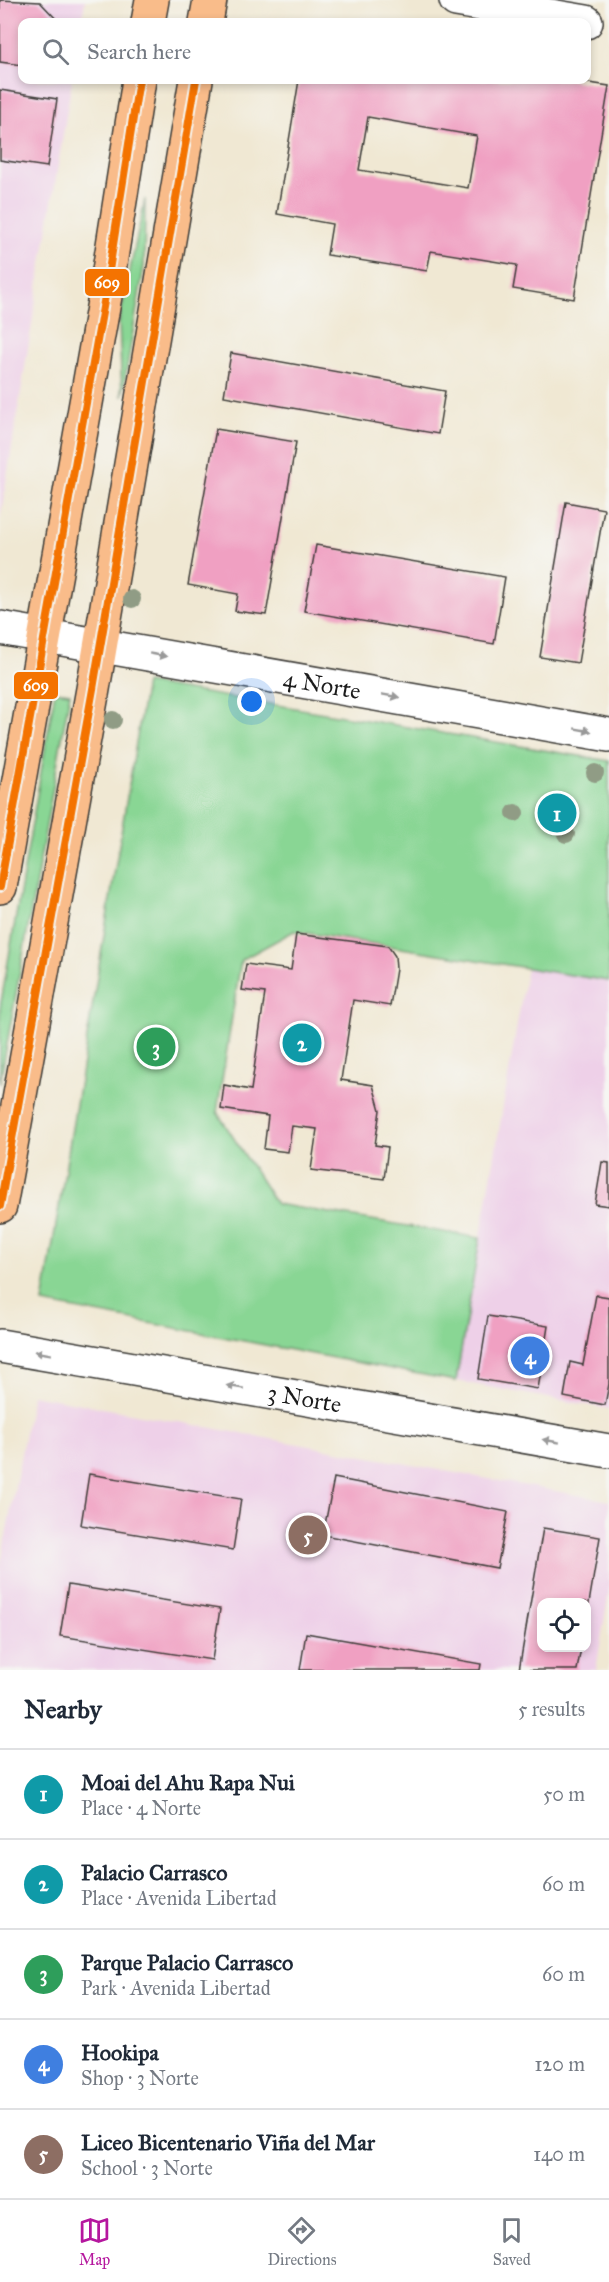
<!DOCTYPE html>
<meta charset="utf-8">
<style>
body{margin:0;font-family:"IM FELL Great Primer",serif;background:#f6f6f7;color:#1f2937}
.controls{position:absolute;right:18px;bottom:18px;display:grid;overflow:hidden;border-radius:12px;box-shadow:0 3px 9px #0003}
.controls button{width:54px;height:54px;display:grid;place-items:center;padding:0;border:0;border-bottom:2px solid #e0e1e3;background:#fff;color:#1f2937;font:30px sans-serif}
.you{position:absolute;left:252px;top:702px;width:21px;height:21px;margin:-15px;border:4px solid #fff;border-radius:50%;background:#1a73e8;box-shadow:0 0 0 9px #1a73e833}
.badge{display:grid;place-items:center;width:39px;height:39px;border-radius:50%;background:#b5179e;color:#fff;font-size:20px;font-weight:700}
.pin{position:absolute;translate:-50% -50%;border:3px solid #fff;box-shadow:0 2px 6px #0006}
.list{margin:0;padding:0;list-style:none}
h2{display:flex;justify-content:space-between;align-items:center;height:78px;margin:0;padding:0 24px;font-size:26px}
h2 small{font-size:20px;font-weight:400;color:#747a83}
.list li{display:grid;grid-template-columns:39px 1fr auto;gap:18px;align-items:center;box-sizing:border-box;height:90px;padding:0 24px;border-top:2px solid #e0e1e3}
.list b{display:block;font-size:22px;white-space:nowrap}
.list p{margin:0;font-size:20px;white-space:nowrap;color:#747a83}
.list em{font-size:20px;font-style:normal;color:#747a83}
.icon{flex:none;width:33px;height:33px;fill:none;stroke:currentColor;stroke-width:2;stroke-linecap:round;stroke-linejoin:round}
.map{position:relative;flex:none;width:609px;height:1670px;overflow:hidden}
.search{position:absolute;background:#fff;box-shadow:0 3px 9px #0003;left:18px;right:18px;top:18px;height:66px;display:flex;align-items:center;gap:15px;box-sizing:border-box;padding:0 21px;border-radius:12px;color:#747a83;font-size:22px}
.sheet{height:528px;background:#fff}
nav{display:flex;justify-content:space-around;align-items:center;box-sizing:border-box;height:84px;border-top:2px solid #e0e1e3;background:#fff;font-size:16px;color:#747a83}
nav a{display:grid;justify-items:center;gap:3px}
nav .on{color:#b5179e}
.map>svg:first-child{display:block}
.built{fill:#eed0e8;fill-rule:evenodd}
.green{fill:#89d694;stroke:#527958;stroke-width:1.5}
.building{fill:#f0a0c2;fill-rule:evenodd}
.lines{fill:none;stroke-linecap:round;stroke-linejoin:round}
.minor-casing{stroke:#3c3b37;stroke-width:36}
.tertiary-casing{stroke:#3c3b37;stroke-width:36}
.primary-casing{stroke:#3c3b37;stroke-width:36}
.minor{stroke:#fff;stroke-width:33}
.tertiary{stroke:#fff;stroke-width:33}
.primary{stroke:#f9bc8a;stroke-width:33}
.bus-1-casing{stroke:#f6f6f2;stroke-width:12}
.bus-1{stroke:#f47301;stroke-width:8}
.tree{fill:#909c85}
.oneway{fill:#999}
.labels{text-anchor:middle;stroke-width:4.5;stroke-linejoin:round;paint-order:stroke}
.street-label{font-size:24px;fill:#1c1c1c;stroke:#f6f6f2}
.line-badge{stroke:#f6f6f2;stroke-width:2}
.badge-label{font-size:16px;text-anchor:middle;font-weight:bold;fill:#fff}
</style>
<div class="map">
<svg width="609" height="1670" viewBox="0 0 609 1670">
<rect width="100%" height="100%" fill="#f6f6f2"/>
<filter id="ink" filterUnits="userSpaceOnUse"><feTurbulence type="fractalNoise" baseFrequency=".0167" numOctaves="2"/><feDisplacementMap in="SourceGraphic" scale="12" xChannelSelector="R" yChannelSelector="G"/><feConvolveMatrix kernelMatrix="1 2 1 2 8 2 1 2 1" color-interpolation-filters="sRGB"/></filter>
<filter id="wash" filterUnits="userSpaceOnUse"><feTurbulence type="fractalNoise" baseFrequency=".008" numOctaves="4" result="noise"/><feDisplacementMap in="SourceGraphic" scale="24" xChannelSelector="R" yChannelSelector="G"/><feGaussianBlur stdDeviation="1.35" result="paint"/><feColorMatrix in="noise" values="0 0 0 0 0 0 0 0 0 0 0 0 0 0 0 0 0 1.4 0 .05"/><feComposite in="paint" operator="in"/></filter>
<g filter="url(#wash)">
<rect width="100%" height="100%" fill="#f0e8d3"/>
<path class="built" d="M0 0H85L82 22H22V80H72L0 519Z
M527 967 609 981V1409L456 1381Z
M32 1395 609 1501V1591L596 1670H0V1568ZM542 1602H586V1648H542Z"/>
<path class="green" d="M145 199 144 266 122 397 119 322Z
M146 683 609 761V981L294 931 241 960 217 1112 276 1204 480 1238 456 1381 43 1303Z
M55 691 70 693 0 1083V1008Z"/>
<g id="blocks">
<path class="building" d="M0 0 40 2 59 22H22V65L0 62Z
M299 80H569L609 86 574 299 513 289 517 265 431 251 427 271 327 255 332 224 277 214ZM368 117 477 136 468 188 359 170Z
M0 90 57 99 47 167 0 160Z
M231 353 445 391 438 434 224 396Z
M216 429 296 442 266 615 235 611 238 594 188 585Z
M566 502 604 509 578 663 540 657Z
M316 545 505 577 494 644 304 611Z
M296 934 388 946 395 956 396 969 390 1006 353 1000 341 1080 373 1085 380 1110 375 1145 388 1147 384 1179 311 1170 317 1129 292 1126 288 1152 264 1149 268 1116 221 1109 224 1085 251 1090 265 993 242 990 246 964 291 970Z
M602 1162 609 1163V1206L595 1204Z
M596 1295 609 1297V1384L605 1405 564 1397 570 1362 583 1365Z
M488 1316 548 1326 538 1389 478 1379Z
M89 1474 241 1499 233 1550 81 1525Z
M334 1478 508 1512 497 1568 323 1535Z
M543 1528 600 1537 588 1609 586 1602H542V1648H581L577 1670H519Z
M68 1585 220 1609 212 1660 60 1636Z
M306 1633 481 1664 480 1670H300Z"/>
</g>
</g>
<g filter="url(#ink)">
<use href="#blocks" fill-opacity="0" stroke="#3c3b37" stroke-width="1.5"/>
<g class="lines">
<g class="minor-casing">
<g id="minor">
<path d="M456 0 586 22"/>
<path id="s1" d="M0 1346 609 1451"/>
</g>
</g>
<g class="tertiary-casing">
<g id="tertiary">
<path id="s2" d="M0 628 609 735"/>
</g>
</g>
<g class="primary-casing">
<path id="primary" d="M148 22 152 0
M206 22 210 0
M0 887 105 296 139 80
M0 1206 93 689 196 80"/>
</g>
<use href="#minor" class="minor"/>
<use href="#tertiary" class="tertiary"/>
<use href="#primary" class="primary"/>
<g class="bus-1-casing">
<path id="bus-1" d="M0 887 105 296 139 80
M0 1206 93 689 196 80"/>
</g>
<use href="#bus-1" class="bus-1"/>
</g>
<g class="tree">
<circle cx="132" cy="599" r="9"/>
<circle cx="113" cy="720" r="9"/>
<circle cx="595" cy="773" r="9"/>
<circle cx="515" cy="813" r="9"/>
<circle cx="566" cy="834" r="9"/>
</g>
<defs><path id="oneway-solid" d="M-6-.8H1V-3.2L6.5 0L1 3.2V.8H-6Z" transform="scale(1.5)"/></defs>
<g class="oneway">
<use href="#oneway-solid" transform="translate(158 655) rotate(10)"/>
<use href="#oneway-solid" transform="translate(391 696) rotate(10)"/>
<use href="#oneway-solid" transform="translate(583 730) rotate(10)"/>
<use href="#oneway-solid" transform="translate(43 1353) rotate(-170)"/>
<use href="#oneway-solid" transform="translate(235 1387) rotate(-170)"/>
<use href="#oneway-solid" transform="translate(551 1441) rotate(-170)"/>
</g>
</g>
<g class="labels">
<g class="street-label">
<text dy="8" stroke="none"><textPath href="#s2" startOffset="327">4 Norte</textPath></text>
<text dy="8" stroke="none"><textPath href="#s1" startOffset="309">3 Norte</textPath></text>
</g>
</g>
<g class="line-badge">
<rect x="84" y="268" width="46" height="29" rx="6" fill="#f47301"/>
<rect x="13" y="671" width="46" height="29" rx="6" fill="#f47301"/>
</g>
<g class="badge-label">
<text x="107" y="288">609</text>
<text x="36" y="691">609</text>
</g>
</svg>
<div class="controls">
<button><svg class="icon" aria-label="locate" viewBox="0 0 24 24"><circle cx="12" cy="12" r="6"/><path d="M12 2v4M12 18v4M2 12h4M18 12h4"/></svg></button>
</div>
<div class="you"></div>
<div class="pin badge" style="left:557px;top:813px;background:#0f9aa8">1</div>
<div class="pin badge" style="left:302px;top:1043px;background:#0f9aa8">2</div>
<div class="pin badge" style="left:156px;top:1047px;background:#2e9e5b">3</div>
<div class="pin badge" style="left:530px;top:1356px;background:#3f7fe0">4</div>
<div class="pin badge" style="left:308px;top:1535px;background:#8d6e63">5</div>
<div class="search"><svg class="icon" aria-label="search" viewBox="0 0 24 24"><circle cx="10" cy="10" r="6"/><path d="M15 15l6 6"/></svg>Search here</div>
</div>
<section class="sheet">
<h2>Nearby<small>5 results</small></h2>
<ul class="list">
<li><span class="badge" style="background:#0f9aa8">1</span><div><b>Moai del Ahu Rapa Nui</b><p>Place · 4 Norte</p></div><em>50 m</em></li>
<li><span class="badge" style="background:#0f9aa8">2</span><div><b>Palacio Carrasco</b><p>Place · Avenida Libertad</p></div><em>60 m</em></li>
<li><span class="badge" style="background:#2e9e5b">3</span><div><b>Parque Palacio Carrasco</b><p>Park · Avenida Libertad</p></div><em>60 m</em></li>
<li><span class="badge" style="background:#3f7fe0">4</span><div><b>Hookipa</b><p>Shop · 3 Norte</p></div><em>120 m</em></li>
<li><span class="badge" style="background:#8d6e63">5</span><div><b>Liceo Bicentenario Viña del Mar</b><p>School · 3 Norte</p></div><em>140 m</em></li>
</ul>
</section>
<nav>
<a class="on"><svg class="icon" aria-label="map" viewBox="0 0 24 24"><path d="M3 6l6-2 6 2 6-2v14l-6 2-6-2-6 2zM9 4v14M15 6v14"/></svg>Map</a>
<a><svg class="icon" aria-label="directions" viewBox="0 0 24 24"><path d="M12 3l9 9-9 9-9-9zM9 14v-3h6M13 9l2 2-2 2"/></svg>Directions</a>
<a><svg class="icon" aria-label="saved" viewBox="0 0 24 24"><path d="M7 4h10v16l-5-4-5 4z"/></svg>Saved</a>
</nav>
